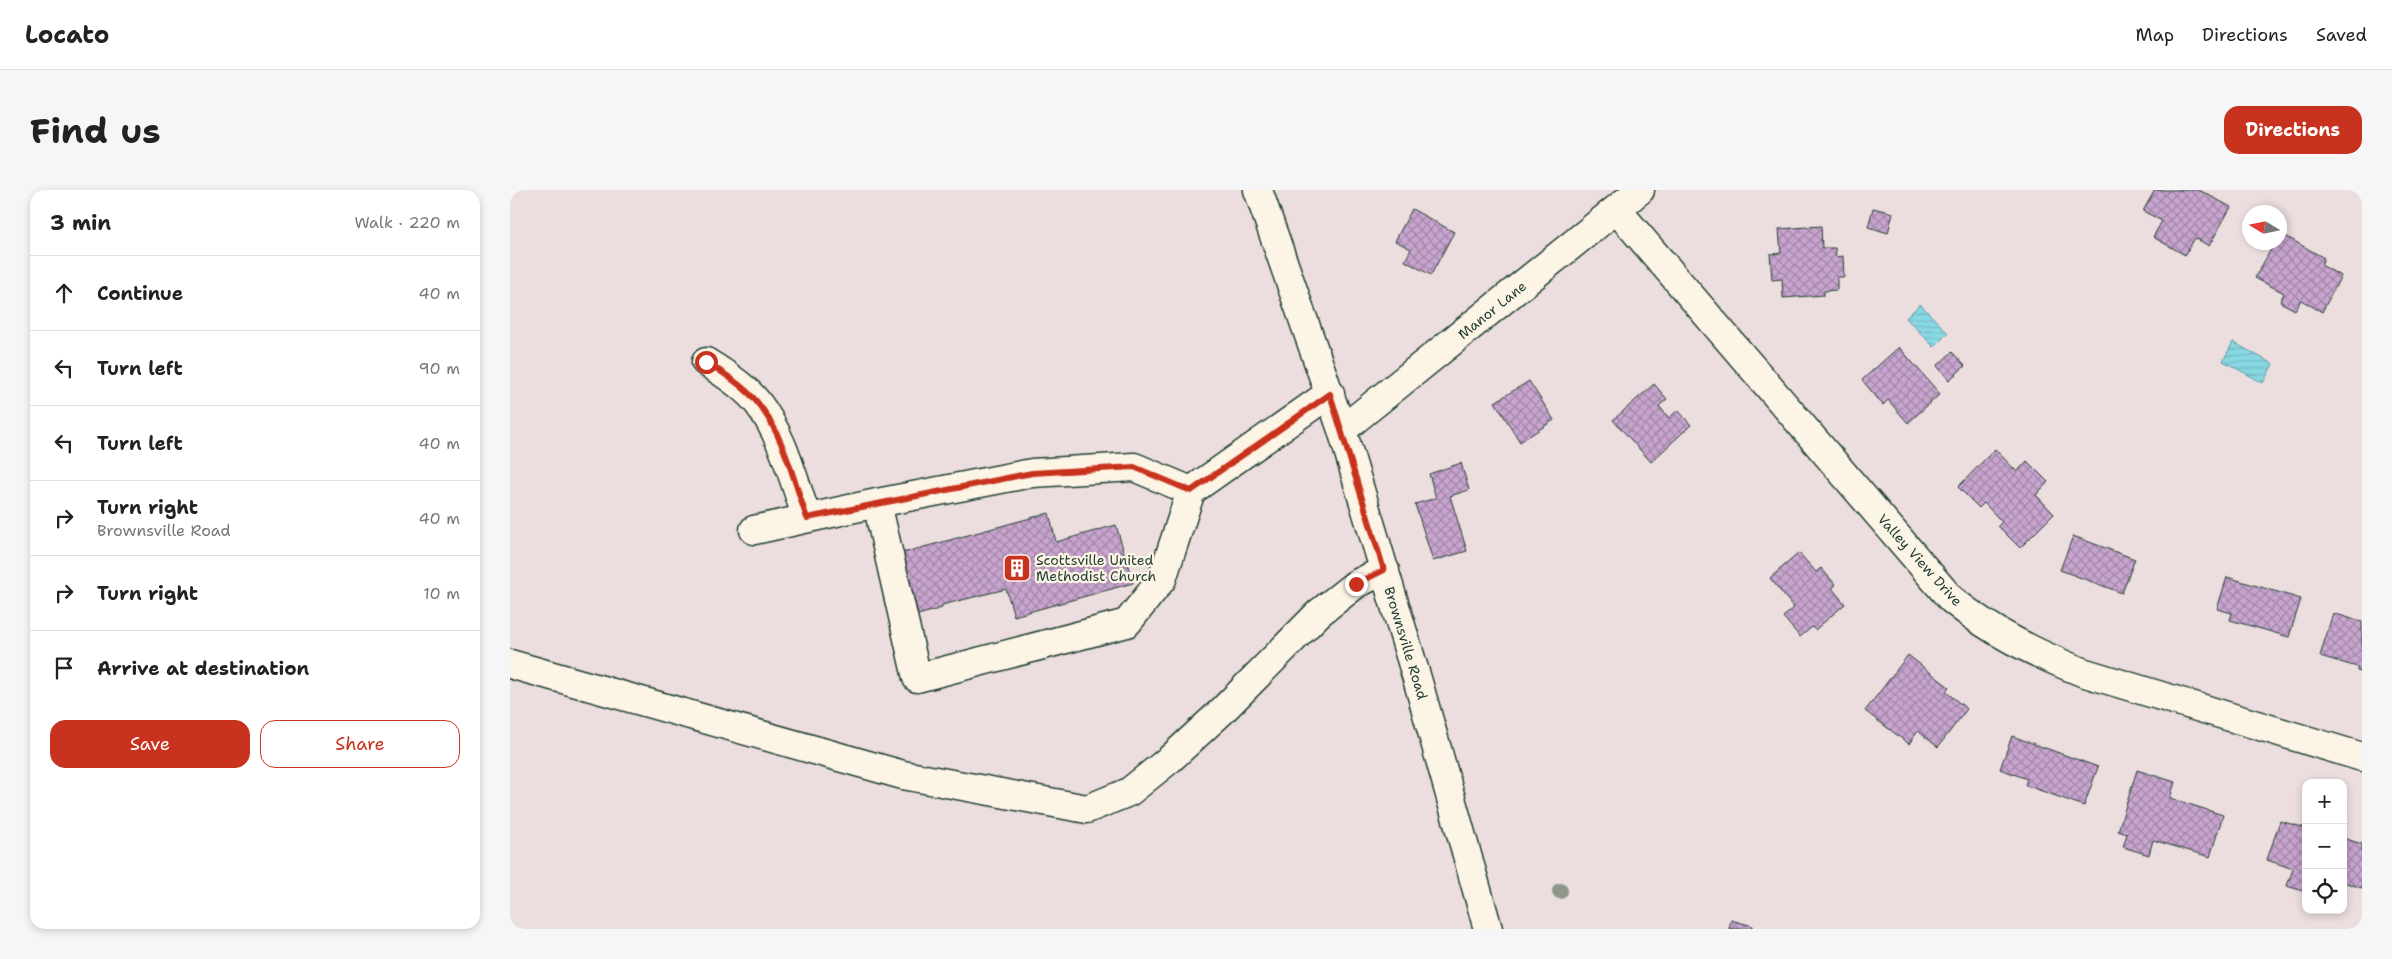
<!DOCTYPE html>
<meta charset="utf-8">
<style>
body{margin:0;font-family:"Shantell Sans",sans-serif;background:#f6f6f6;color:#222}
.controls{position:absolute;right:15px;bottom:15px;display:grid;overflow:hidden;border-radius:10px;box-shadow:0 2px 8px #0003}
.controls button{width:45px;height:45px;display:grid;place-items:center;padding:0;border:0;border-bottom:1px solid #e0e0e0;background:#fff;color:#222;font:25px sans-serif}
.compass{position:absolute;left:1732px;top:15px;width:45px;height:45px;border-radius:50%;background:#fff;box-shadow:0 2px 8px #0003;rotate:280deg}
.stop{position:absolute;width:15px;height:15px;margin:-11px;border:4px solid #c8321e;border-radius:50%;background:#fff}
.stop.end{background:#c8321e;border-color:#fff;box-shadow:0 1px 5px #0008}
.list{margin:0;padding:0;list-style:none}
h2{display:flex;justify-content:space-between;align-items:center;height:65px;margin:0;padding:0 20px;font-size:21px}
h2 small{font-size:16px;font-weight:400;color:#767676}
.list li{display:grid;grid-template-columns:32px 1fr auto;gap:15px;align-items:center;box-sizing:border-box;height:75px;padding:0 20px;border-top:1px solid #e0e0e0}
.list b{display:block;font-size:19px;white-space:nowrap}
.list p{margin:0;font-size:16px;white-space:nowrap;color:#767676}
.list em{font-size:16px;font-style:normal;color:#767676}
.actions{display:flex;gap:10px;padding:15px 20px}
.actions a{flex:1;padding:11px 0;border:1px solid #c8321e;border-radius:15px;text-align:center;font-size:18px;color:#c8321e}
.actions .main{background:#c8321e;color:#fff}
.icon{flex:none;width:28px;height:28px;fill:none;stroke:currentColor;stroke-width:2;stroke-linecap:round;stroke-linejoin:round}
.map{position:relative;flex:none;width:1852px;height:739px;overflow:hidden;border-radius:15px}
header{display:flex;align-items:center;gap:30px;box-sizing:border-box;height:70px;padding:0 25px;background:#fff;border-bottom:1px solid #e0e0e0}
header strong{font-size:24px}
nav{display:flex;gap:28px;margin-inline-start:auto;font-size:18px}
.intro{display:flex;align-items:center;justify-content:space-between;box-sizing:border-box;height:120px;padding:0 30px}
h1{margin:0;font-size:35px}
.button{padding:12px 22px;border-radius:15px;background:#c8321e;color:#fff;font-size:18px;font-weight:700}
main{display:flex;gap:30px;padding:0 30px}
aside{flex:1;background:#fff;border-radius:15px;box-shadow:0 2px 8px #0003}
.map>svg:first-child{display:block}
.water{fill:url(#water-rules);stroke:#5e9a9e}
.building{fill:url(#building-cross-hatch);stroke:#1f3d34}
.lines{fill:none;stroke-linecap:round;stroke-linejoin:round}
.minor-casing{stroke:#1f3d34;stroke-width:31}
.minor{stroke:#fcf5e5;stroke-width:28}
.tree{fill:#8c968a}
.route{stroke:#c8321e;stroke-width:6}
.labels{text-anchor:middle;stroke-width:4.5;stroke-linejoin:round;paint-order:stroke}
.street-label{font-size:14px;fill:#1f3d34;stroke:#fcf5e5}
.poi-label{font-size:14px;fill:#1f3d34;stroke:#fcf5e5;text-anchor:start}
</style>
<header>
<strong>Locato</strong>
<nav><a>Map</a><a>Directions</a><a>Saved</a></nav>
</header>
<div class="intro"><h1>Find us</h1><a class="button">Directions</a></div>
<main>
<aside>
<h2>3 min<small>Walk · 220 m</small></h2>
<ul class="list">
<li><svg class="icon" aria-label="ahead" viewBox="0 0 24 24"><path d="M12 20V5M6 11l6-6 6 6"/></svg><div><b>Continue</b></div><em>40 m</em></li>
<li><svg class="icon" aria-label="left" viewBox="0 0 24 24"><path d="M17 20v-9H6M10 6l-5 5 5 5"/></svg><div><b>Turn left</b></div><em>90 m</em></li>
<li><svg class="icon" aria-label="left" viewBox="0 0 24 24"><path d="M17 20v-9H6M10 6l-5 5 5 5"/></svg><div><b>Turn left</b></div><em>40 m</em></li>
<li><svg class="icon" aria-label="right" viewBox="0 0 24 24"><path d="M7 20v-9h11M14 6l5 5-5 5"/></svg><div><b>Turn right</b><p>Brownsville Road</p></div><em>40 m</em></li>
<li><svg class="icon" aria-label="right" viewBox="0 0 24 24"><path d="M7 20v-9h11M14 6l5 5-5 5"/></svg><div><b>Turn right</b></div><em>10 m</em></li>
<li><svg class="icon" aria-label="arrive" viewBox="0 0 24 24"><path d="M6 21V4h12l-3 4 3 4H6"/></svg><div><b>Arrive at destination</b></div></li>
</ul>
<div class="actions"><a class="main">Save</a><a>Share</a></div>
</aside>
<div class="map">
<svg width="1852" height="739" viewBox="0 0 1852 739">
<defs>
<pattern id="water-rules" width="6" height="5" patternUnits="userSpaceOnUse" patternTransform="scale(1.25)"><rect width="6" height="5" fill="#88d8e4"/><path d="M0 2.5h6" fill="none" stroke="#75bac4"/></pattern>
<pattern id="building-cross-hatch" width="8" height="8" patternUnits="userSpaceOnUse" patternTransform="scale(1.25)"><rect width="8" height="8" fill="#c8a4ce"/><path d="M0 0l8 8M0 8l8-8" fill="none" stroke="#a287a8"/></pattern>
</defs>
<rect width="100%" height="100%" fill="#ecddde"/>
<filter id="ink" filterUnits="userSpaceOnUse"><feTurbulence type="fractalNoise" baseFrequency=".02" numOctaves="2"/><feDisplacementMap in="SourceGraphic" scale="10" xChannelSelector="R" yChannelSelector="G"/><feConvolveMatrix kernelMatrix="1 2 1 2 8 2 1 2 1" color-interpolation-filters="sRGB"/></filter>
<g filter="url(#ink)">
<path class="water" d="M1410 114 1438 143 1424 157 1396 128Z
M1723 152 1763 174 1753 193 1713 171Z"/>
<path class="building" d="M1645 0H1689L1721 17 1699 56 1685 48 1675 65 1643 47 1652 31 1633 21Z
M1363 18 1383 23 1378 43 1358 37Z
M902 19 944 42 921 85 895 71 901 59 885 51Z
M1311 36 1312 58H1325L1326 67 1333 66 1334 87H1327V100L1314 101V105L1273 108 1272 89 1262 90 1260 64 1271 63 1269 39Z
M1770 43 1814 68 1811 75 1831 86 1812 122 1791 110 1785 120 1770 112 1774 103 1745 88 1765 52H1770Z
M1389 157 1430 204 1398 233 1378 210 1373 215 1352 190Z
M1442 162 1455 176 1439 190 1427 176Z
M1019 191 1044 230 1010 252 985 212Z
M1144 194 1157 209 1149 216 1159 228 1168 220 1181 235 1141 272 1103 230Z
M1485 259 1507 282 1517 271 1538 292 1526 305 1544 324 1510 358 1488 336 1492 332 1474 313 1469 318 1448 297Z
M951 273 959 300 940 306 957 361 923 371 905 314 926 308 919 284Z
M539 323 546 352 606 335 623 393 504 426 496 399 432 415V418L408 425 392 363Z
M1563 346 1625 369 1612 403 1550 380Z
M1289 363 1306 382 1311 378 1326 395 1322 398 1335 414 1305 440 1302 437 1290 447 1273 427 1284 418 1260 388Z
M1717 387 1791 409 1779 447 1720 430 1722 423 1707 419Z
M1823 423 1852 432V482L1847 481V477L1810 466Z
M1398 465 1439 497 1436 502 1457 519 1428 557 1408 541 1399 554 1355 521Z
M1502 546 1588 577 1574 616 1515 595 1517 589 1490 579Z
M1627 580 1665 592 1660 608 1713 625 1700 667 1643 650 1639 665 1613 657 1617 644 1608 641Z
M1770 631 1796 638V702L1777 696 1783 679 1757 670Z
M1833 648 1852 654V698L1833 692Z
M1221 730 1243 736 1242 739H1219Z"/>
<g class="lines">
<g class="minor-casing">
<path id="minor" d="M748 0 832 240 908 492 978 739
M1107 20 1441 409C1481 442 1525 463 1572 482L1852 567
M196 172C214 183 234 196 247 212 273 245 283 289 297 328
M832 240 1130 0
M681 301 624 277 522 283 367 313 407 488 617 433 652 389 681 301 820 203
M244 340 367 313
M0 474 393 585 577 619 619 602 660 569 711 522 809 423 846 394 875 380"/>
</g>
<use href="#minor" class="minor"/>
</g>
<circle class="tree" cx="1050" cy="701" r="8"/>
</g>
<g class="lines" filter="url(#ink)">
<path class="route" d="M196 172C214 183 234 196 247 212 274 245 283 289 297 328L522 283 624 277 681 301 820 204 874 380 846 394"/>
</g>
<defs>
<g id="building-square" transform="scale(1.4375)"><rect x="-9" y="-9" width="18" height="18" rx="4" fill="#c8321e" stroke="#fcf5e5"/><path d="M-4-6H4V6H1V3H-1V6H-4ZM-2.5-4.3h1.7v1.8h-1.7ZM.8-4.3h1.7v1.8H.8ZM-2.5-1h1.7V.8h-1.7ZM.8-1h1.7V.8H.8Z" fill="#fff"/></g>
</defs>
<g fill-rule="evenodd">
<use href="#building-square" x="507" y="378"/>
</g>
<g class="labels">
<g class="street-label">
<text transform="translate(982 120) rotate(-39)" y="5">Manor Lane</text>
<text transform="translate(1410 370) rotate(48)" y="5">Valley View Drive</text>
<text transform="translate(896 453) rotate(73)" y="5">Brownsville Road</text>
</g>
<g class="poi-label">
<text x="526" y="375">Scottsville United<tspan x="526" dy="16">Methodist Church</tspan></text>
</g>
</g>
</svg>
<div class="controls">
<button>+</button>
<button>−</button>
<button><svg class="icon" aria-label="locate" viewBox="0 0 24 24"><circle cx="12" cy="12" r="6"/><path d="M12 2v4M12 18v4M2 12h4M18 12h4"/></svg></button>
</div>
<svg class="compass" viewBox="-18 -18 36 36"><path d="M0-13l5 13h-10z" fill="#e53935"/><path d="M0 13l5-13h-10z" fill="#767676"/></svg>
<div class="stop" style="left:196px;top:172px"></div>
<div class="stop end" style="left:846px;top:394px"></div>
</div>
</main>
